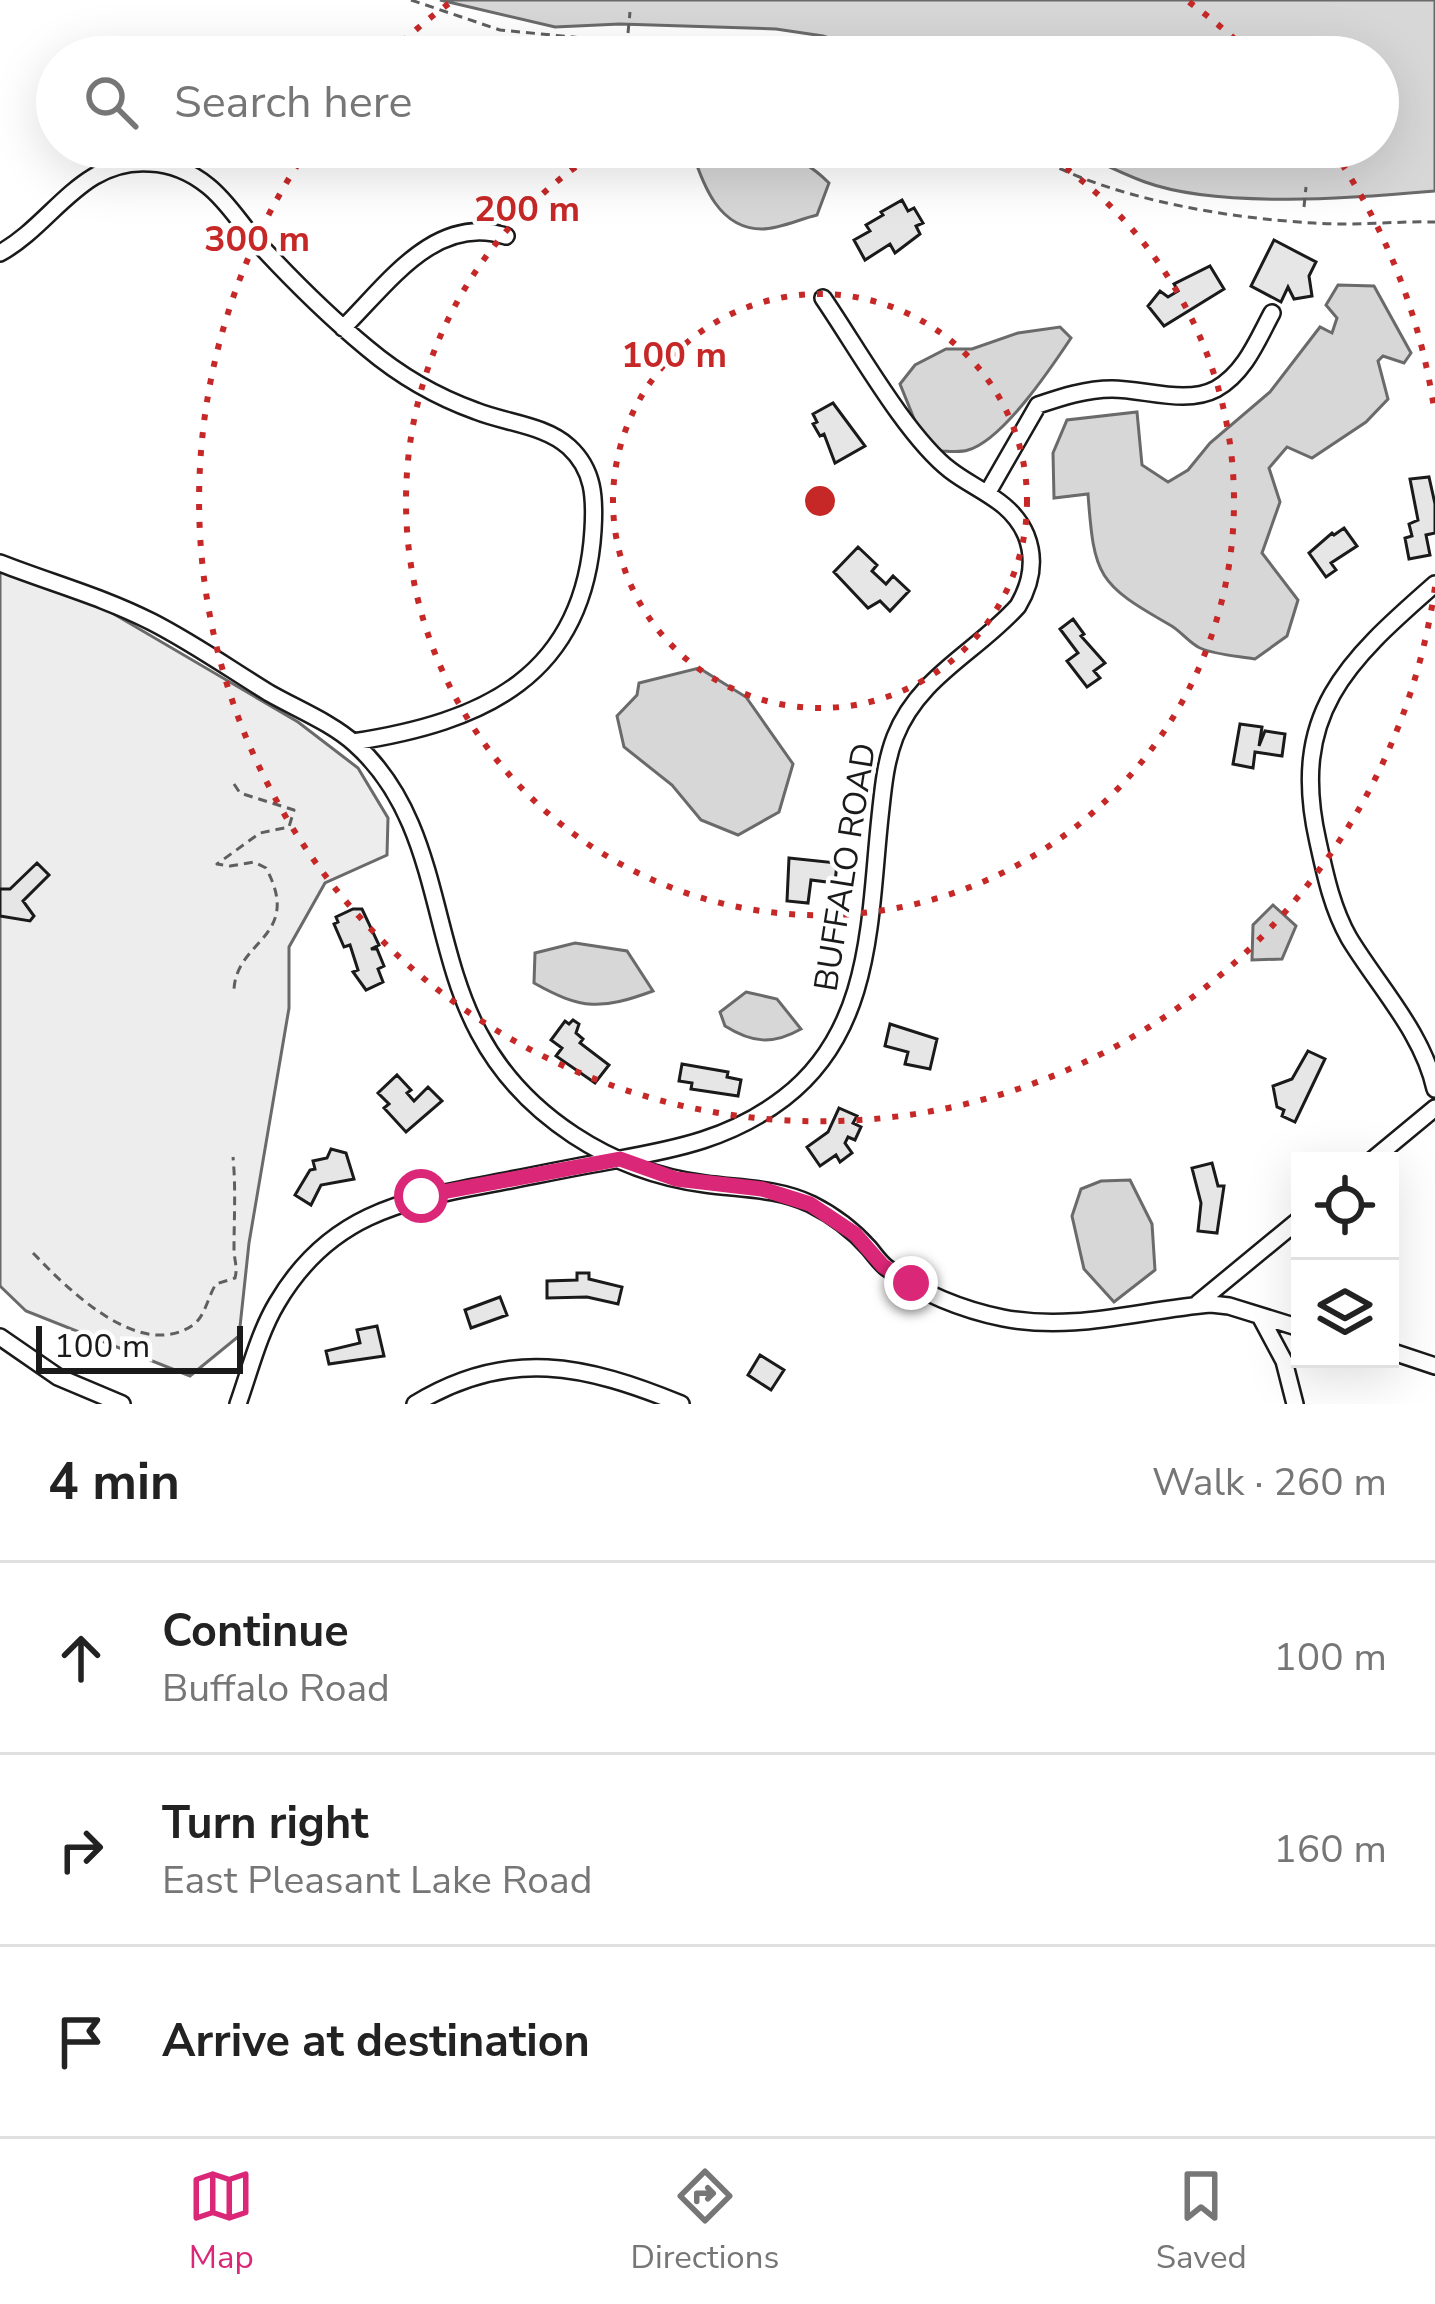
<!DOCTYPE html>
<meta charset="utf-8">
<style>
body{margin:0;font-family:"Nunito Sans",sans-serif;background:#f6f6f6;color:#222}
.controls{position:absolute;right:36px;bottom:36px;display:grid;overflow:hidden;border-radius:0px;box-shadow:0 12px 48px #0002}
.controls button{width:108px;height:108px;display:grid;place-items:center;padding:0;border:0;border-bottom:3px solid #e0e0e0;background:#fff;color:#222;font:60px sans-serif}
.scale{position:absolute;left:36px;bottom:30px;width:207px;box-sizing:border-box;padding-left:12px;border:6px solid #1a1a1a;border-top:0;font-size:33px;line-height:42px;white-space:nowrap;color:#1a1a1a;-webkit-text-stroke:9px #fff;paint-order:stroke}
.stop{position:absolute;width:36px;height:36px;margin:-27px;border:9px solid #db2777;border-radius:50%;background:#fff}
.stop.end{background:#db2777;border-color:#fff;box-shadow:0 3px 12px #0008}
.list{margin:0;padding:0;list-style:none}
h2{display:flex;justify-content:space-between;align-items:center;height:156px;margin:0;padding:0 48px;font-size:51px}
h2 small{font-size:39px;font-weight:400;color:#767676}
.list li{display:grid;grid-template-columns:78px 1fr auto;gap:36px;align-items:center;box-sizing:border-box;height:192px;padding:0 48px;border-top:3px solid #e0e0e0}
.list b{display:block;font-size:45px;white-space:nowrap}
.list p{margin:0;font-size:39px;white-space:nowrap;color:#767676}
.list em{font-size:39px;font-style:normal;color:#767676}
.icon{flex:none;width:66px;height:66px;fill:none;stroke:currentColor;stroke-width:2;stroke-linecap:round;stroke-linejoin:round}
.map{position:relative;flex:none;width:1435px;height:1404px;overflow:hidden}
.search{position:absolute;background:#fff;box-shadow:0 12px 48px #0002;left:36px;right:36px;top:36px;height:132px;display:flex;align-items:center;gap:30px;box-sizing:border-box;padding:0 42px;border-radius:66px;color:#767676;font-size:45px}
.sheet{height:732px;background:#fff}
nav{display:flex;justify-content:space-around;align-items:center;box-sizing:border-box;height:168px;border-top:3px solid #e0e0e0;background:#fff;font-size:33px;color:#767676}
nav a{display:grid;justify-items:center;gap:6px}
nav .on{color:#db2777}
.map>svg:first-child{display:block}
.built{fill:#ededed;stroke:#6a6a6a;stroke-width:3}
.water{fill:#d7d7d7;stroke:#6a6a6a;stroke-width:3}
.building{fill:#e6e6e6;stroke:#1a1a1a;stroke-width:3}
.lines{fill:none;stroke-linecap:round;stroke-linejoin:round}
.minor-casing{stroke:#1a1a1a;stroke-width:20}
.path{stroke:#5f5f5f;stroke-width:3;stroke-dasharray:9 6;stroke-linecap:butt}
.minor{stroke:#fff;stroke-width:15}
.route{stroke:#db2777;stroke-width:15}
.ring{fill:none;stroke:#c62828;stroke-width:6;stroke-dasharray:6 12}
.labels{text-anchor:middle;stroke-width:9;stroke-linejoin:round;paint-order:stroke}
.street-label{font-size:33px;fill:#1a1a1a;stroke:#fff}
.centre{fill:#c62828;stroke:#fff;stroke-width:6}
.ring-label{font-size:36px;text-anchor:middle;font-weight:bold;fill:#c62828;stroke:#fff;stroke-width:9;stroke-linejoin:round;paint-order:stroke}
</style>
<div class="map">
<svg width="1435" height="1404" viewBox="0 0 1435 1404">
<rect width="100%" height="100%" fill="#fff"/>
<path class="built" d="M0 569 107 610 298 722 358 768 388 818 387 855 325 883 289 947V1008L249 1243 239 1336 190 1376 26 1311 0 1286Z"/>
<path class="water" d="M440 0H1435V191C1356 198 1219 209 1145 182 1118 172 1093 159 1068 147H1378V57H889L823 36 776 29 620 24 555 27Z
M704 147C755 147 790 144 829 183L817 215C800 219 779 229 762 229 719 229 703 185 692 151Z
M1338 285 1374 286 1411 353 1404 363 1383 356 1378 361 1388 399 1366 422 1312 458 1287 447 1269 468 1280 502 1262 553 1298 600 1287 636 1255 659C1238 656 1216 655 1200 648 1189 643 1181 631 1170 625 1098 584 1094 577 1088 494L1054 498 1053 453 1067 420 1137 412 1142 465 1168 482 1188 470 1210 443 1270 392 1320 327 1332 333 1337 318 1326 305Z
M1060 327 1071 338C1051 368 1003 440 968 450 960 453 947 451 939 451L921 436 900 384 915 365 946 349H972L1018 333Z
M699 668 746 697 793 764 779 812 738 835 701 820 672 785 624 747 617 716 637 695 639 683Z
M1273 905 1296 926 1282 959 1252 960 1253 925Z
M575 943 627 951 653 991C601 1010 582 1010 534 983L535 953Z
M746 992 777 999 801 1029C773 1045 752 1043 725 1026L720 1012Z
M1130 1180 1152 1224 1155 1270 1114 1302 1084 1269 1072 1216 1081 1189 1101 1181Z"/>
<path class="building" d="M902 200 908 211 914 208 923 223 916 226 920 234 895 253 890 244 865 260 854 240 870 231 866 225 883 215 881 212Z
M1274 240 1316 262 1309 276 1312 296 1294 299 1288 287 1281 302 1251 286Z
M1210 266 1224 289 1164 326 1148 306 1160 291 1168 297 1178 291 1174 284Z
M833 403 865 446 835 463 824 434 820 436 813 424 817 422 813 414Z
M1429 477 1435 504V533L1426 535 1430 555 1409 559 1405 538 1412 536 1409 524 1418 520 1410 479Z
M1344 528 1357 546 1331 563 1336 570 1326 577 1309 553 1332 533 1334 535Z
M858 547 877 565 872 571 886 584 893 576 909 591 890 611 880 601 868 608 834 572Z
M1073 619 1084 634 1081 636 1105 663 1094 671 1100 678 1087 687 1067 661 1078 653 1060 629Z
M1240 724 1262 727 1259 746 1265 731 1285 734 1282 756 1255 752 1253 768 1233 764Z
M789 858 837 863 835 883 811 880 808 903 787 901Z
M37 863 49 875 23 901 34 916 30 921 0 916V889H10Z
M353 909H362L379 945 371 949H377L384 966 378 969 383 982 366 990 353 972 358 970 350 945 344 947 334 924 338 922 336 917Z
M573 1020 579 1024 576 1033 583 1039 580 1043 609 1065 595 1083 556 1056 562 1048 551 1040 565 1021 569 1024Z
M890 1024 937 1039 930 1069 905 1064 908 1052 885 1046Z
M1308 1051 1325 1059 1295 1122 1282 1116 1284 1110 1277 1107 1273 1086 1292 1079Z
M682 1064 728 1072 727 1077 741 1080 738 1096 691 1089 692 1083 679 1081Z
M397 1075 411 1090 407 1093 414 1101 428 1087 442 1101 406 1132 384 1108 389 1104 378 1093Z
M839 1108 857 1116 853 1123 861 1127 855 1140 848 1137 845 1143 852 1153 840 1162 836 1155 820 1166 807 1147 828 1132Z
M331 1149 346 1153 354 1179 321 1185 311 1205 295 1195 310 1170 315 1169 313 1161 327 1158Z
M1212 1163 1218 1186H1224L1217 1233 1198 1231 1201 1203 1192 1168Z
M577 1273H589V1279L622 1287 618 1304 587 1297 547 1298V1281L577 1280Z
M500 1297 507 1315 471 1328 465 1310Z
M377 1326 384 1356 329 1364 326 1351 360 1343 357 1330Z
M760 1355 784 1370 771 1390 748 1375Z"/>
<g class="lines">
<g class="minor-casing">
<path id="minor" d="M0 253C53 224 81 158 150 163 172 164 192 173 208 186 227 201 240 223 256 241 291 279 327 315 367 348 399 375 437 397 476 411 506 423 545 425 569 447 594 470 595 498 593 530 584 677 483 722 353 742
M343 328C387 285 435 213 506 236
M988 492 1038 405C1062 397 1086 389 1112 389 1145 389 1186 405 1216 389 1245 373 1258 339 1272 313
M0 563C51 583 103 597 152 622 193 643 230 669 269 693 297 709 332 723 355 744 440 820 429 940 479 1033 523 1116 612 1172 705 1184 742 1189 777 1188 811 1204 833 1215 853 1230 869 1248 875 1255 880 1263 887 1268 920 1293 963 1310 1003 1318 1075 1332 1139 1310 1211 1304L1229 1306 1300 1328
M1435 584C1346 662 1289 714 1318 842 1325 874 1332 908 1349 938 1378 986 1423 1033 1435 1089
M1371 1161 1435 1108
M1198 1303 1300 1219
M1261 1318 1284 1361 1295 1404
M0 1337 58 1377 122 1404
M1390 1351 1435 1366
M238 1404C250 1370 259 1333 277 1303 328 1216 399 1201 490 1184 532 1176 574 1167 615 1160 677 1149 732 1138 784 1098 873 1030 869 919 880 817 883 790 885 763 895 737 919 676 977 652 1018 606 1031 584 1036 560 1026 535 1011 500 977 491 950 470 906 436 856 346 823 298
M415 1404C508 1347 586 1365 681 1404"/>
</g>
<path class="path" d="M411 0 500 30 676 47H783L818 57
M628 33 630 12
M1020 147C1097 197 1223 218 1314 223 1354 226 1395 221 1435 222
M1304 207 1306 187
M234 784 240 793 294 810 289 827 260 833 217 864 230 866 254 862 266 868C303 937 237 939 234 989
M33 1253C67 1288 139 1362 193 1325 205 1317 208 1296 216 1284L235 1278C238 1267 234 1260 234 1249 234 1218 236 1189 233 1157"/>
<use href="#minor" class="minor"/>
</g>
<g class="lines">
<path class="route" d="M421 1196 620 1159 676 1179 762 1189 810 1204 855 1234 883 1266 911 1283"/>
</g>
<g class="ring">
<circle cx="820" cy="501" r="207"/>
<path d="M1036 148A414 414 0 1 1 604 148"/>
<path d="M1435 587A621 621 0 1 1 308 149M389 54A621 621 0 0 1 451 2M1189 2A621 621 0 0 1 1251 54M1332 149A621 621 0 0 1 1435 415"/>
</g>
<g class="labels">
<g class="street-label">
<text transform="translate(844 867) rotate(-81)" y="12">BUFFALO ROAD</text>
</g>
</g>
<circle cx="820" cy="501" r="18" class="centre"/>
<g class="ring-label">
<text x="527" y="221">200 m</text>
<text x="257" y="251">300 m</text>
<text x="674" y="367">100 m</text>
</g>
</svg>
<div class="controls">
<button><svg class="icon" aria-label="locate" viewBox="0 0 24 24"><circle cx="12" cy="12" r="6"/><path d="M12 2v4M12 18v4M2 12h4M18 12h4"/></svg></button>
<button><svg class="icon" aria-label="layers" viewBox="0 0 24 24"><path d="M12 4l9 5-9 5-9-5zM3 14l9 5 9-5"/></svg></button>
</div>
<div class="scale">100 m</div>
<div class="stop" style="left:421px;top:1196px"></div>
<div class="stop end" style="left:911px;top:1283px"></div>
<div class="search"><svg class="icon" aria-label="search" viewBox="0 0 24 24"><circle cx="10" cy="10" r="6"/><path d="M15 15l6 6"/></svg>Search here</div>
</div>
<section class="sheet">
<h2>4 min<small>Walk · 260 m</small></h2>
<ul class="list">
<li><svg class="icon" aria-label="ahead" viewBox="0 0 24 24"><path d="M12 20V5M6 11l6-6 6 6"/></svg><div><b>Continue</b><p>Buffalo Road</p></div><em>100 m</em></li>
<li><svg class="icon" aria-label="right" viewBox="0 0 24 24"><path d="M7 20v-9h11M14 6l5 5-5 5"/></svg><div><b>Turn right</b><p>East Pleasant Lake Road</p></div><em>160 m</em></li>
<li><svg class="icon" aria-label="arrive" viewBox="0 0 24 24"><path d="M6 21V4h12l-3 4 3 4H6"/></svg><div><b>Arrive at destination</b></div></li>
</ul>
</section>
<nav>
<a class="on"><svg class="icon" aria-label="map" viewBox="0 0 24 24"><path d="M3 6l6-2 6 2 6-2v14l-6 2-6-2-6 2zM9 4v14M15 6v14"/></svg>Map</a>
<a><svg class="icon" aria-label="directions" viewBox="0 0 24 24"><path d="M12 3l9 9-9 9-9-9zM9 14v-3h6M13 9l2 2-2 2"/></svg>Directions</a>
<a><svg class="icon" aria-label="saved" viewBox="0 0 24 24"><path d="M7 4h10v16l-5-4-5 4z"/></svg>Saved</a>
</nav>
